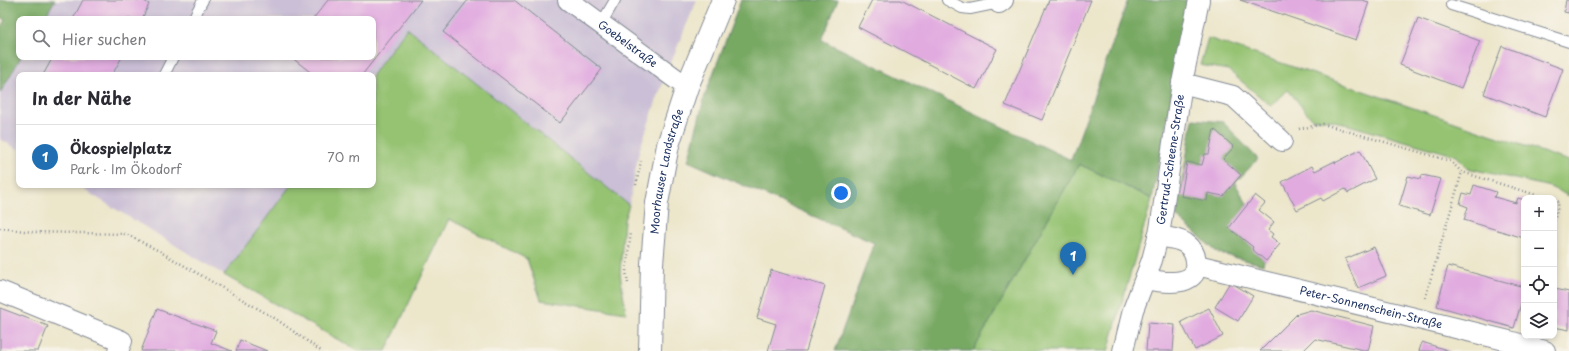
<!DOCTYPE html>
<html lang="de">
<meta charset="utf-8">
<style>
body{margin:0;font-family:"Playpen Sans",sans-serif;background:#f7f7f7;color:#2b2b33}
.controls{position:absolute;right:12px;bottom:12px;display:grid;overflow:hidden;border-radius:8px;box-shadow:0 2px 6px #0003}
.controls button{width:36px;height:36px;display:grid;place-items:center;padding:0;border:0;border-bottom:1px solid #e1e1e2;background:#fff;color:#2b2b33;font:20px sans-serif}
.you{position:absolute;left:841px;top:193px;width:14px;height:14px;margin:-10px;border:3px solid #fff;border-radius:50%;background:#1a73e8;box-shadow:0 0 0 6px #1a73e833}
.badge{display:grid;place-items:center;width:26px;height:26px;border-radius:50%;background:#1f6fb2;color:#fff;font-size:13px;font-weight:700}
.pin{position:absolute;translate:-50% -33px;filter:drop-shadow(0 1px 2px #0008)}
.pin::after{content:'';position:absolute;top:21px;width:14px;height:12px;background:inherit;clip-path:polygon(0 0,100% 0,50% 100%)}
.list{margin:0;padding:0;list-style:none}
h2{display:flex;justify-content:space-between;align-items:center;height:52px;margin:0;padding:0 16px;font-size:17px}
h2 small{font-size:13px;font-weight:400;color:#7c7c81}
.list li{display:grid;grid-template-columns:26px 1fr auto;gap:12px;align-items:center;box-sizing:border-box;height:64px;padding:0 16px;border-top:1px solid #e1e1e2}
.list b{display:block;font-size:15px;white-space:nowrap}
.list p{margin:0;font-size:13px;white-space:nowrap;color:#7c7c81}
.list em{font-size:13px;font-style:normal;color:#7c7c81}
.icon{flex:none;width:22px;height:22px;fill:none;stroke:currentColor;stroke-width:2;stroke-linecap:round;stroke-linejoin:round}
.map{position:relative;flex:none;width:1569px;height:351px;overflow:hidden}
.search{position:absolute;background:#fff;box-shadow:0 2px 6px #0003;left:16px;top:16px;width:360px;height:44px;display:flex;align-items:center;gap:10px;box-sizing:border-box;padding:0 14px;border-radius:8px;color:#7c7c81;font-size:15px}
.panel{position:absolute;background:#fff;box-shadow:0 2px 6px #0003;left:16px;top:72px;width:360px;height:116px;border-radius:8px}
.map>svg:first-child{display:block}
.industrial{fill:#cabfd6}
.green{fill:#95c372;stroke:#587968}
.forest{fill:#78a964;stroke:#4a6c61}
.building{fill:#e1abe0}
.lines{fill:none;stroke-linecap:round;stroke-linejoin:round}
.service-casing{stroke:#848a94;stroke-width:12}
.minor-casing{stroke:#848a94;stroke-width:22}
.tertiary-casing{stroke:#848a94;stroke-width:24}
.path{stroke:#848a94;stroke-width:2.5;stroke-dasharray:1 3;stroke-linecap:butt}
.service{stroke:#fff;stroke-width:10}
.minor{stroke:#fff;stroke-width:20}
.tertiary{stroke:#fff;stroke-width:22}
.labels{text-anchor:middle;stroke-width:3;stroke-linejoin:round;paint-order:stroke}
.street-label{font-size:11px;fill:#1b2f5e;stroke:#f7f3e8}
</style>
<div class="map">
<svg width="1569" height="351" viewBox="0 0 1569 351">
<rect width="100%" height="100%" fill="#f7f3e8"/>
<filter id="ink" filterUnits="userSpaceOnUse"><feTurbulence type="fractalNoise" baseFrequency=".025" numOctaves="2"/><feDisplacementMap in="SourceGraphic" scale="8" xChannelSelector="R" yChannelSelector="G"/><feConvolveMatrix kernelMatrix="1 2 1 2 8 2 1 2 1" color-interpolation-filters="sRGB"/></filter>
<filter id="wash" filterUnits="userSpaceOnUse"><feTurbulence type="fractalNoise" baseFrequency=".012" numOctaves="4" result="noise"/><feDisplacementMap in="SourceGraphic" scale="16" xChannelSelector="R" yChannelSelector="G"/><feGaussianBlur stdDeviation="0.9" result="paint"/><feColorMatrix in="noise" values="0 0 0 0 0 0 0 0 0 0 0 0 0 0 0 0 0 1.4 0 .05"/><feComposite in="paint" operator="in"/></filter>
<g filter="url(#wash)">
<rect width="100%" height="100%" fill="#ece6cb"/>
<path class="industrial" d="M55 0H697L680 40 658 96 639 151 629 205 407 29 372 75H19V150L0 139V93L21 57H373V19H44Z
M76 185H291L224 275Z"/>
<path class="green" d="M407 28 629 205 624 220 620 273 626 313 541 300 527 259 449 219 386 351H358L224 275 291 185H373L372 75Z
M1208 38 1569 161V196L1550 187 1467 168 1457 156 1331 120 1312 119 1288 90 1271 106 1228 70 1200 65Z
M1079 164 1152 199 1108 351H973Z"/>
<path class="forest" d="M0 0H55L44 19H19V57H21L0 93V28L5 20 0 17Z
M741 0H838L822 40 1071 160 1128 0H1190L1152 199 1079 164 973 351H835L874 243 688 161 705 95Z
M1193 119 1223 122 1258 159 1235 183 1268 240 1263 265 1218 253 1176 216Z"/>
<g id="blocks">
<path class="building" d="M83 0H144V1L149 4 142 19H73Z
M328 0H421L362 75H314L291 57H373V19H313Z
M468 0H514L602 69 560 123 443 32Z
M872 0H901L997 49 976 89 858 27Z
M1049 0H1091L1042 120 1005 105Z
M1240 0H1362L1369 2 1356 40Z
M1566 0H1569V13L1564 12Z
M1418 18 1480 41 1461 88 1400 65Z
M1502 46 1563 69 1545 117 1484 94Z
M53 57H122L112 75H43Z
M1214 129 1234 147 1223 159 1241 175 1223 196 1208 193 1207 201 1181 196 1187 162 1202 165 1205 154H1209Z
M1360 150 1375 179 1348 193 1345 189 1323 201 1321 198 1297 210 1282 182 1312 166 1315 171 1335 161V163Z
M1422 175 1441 179 1430 215 1399 206 1408 176 1421 179Z
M1474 185 1496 192 1494 197 1516 203 1518 198 1524 200V238L1464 220 1468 207 1460 204 1463 193 1471 195Z
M1255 195 1265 203 1259 210 1274 222 1268 230 1273 234 1271 237 1280 244 1266 261 1252 249 1253 247 1229 228Z
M1374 247 1386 276 1358 288 1345 259Z
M1448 266 1524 287V293L1514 328 1437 306Z
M771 270 825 286 806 351H768L776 324 757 318Z
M1230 282 1253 296 1238 321 1215 307Z
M1555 289 1569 292V330L1554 327Z
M0 308 48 326 38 351H0Z
M1209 308 1223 336 1195 350 1181 322Z
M157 309 216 331 211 343 232 351H141Z
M1311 310 1374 326 1368 351 1315 339 1303 351H1260L1297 314Z
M1148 323 1175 325 1173 351H1146Z
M240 340 267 351H236Z
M1422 342 1450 351H1419Z"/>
</g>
</g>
<g filter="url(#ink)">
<use href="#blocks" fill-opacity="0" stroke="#848a94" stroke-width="1"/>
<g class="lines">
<g class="service-casing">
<path id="service" d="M947 0 962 8 970 9 999 3
M1451 5 1569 42
M193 19 203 0
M601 24 615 0
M164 75 173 57"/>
</g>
<g class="minor-casing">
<g id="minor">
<path id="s1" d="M568 0 687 87"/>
<path d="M999 3 1003 0"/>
<path d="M1182 83 1233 96 1282 141"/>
<path id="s2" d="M1197 265 1509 341 1545 351"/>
<path d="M1145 279C1160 282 1200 289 1196 261 1195 254 1191 247 1185 243 1177 238 1167 238 1158 236"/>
<path d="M0 291 122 341 118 351"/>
<path id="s3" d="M1123 351 1133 310 1152 260 1160 229 1182 83 1199 0"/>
</g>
</g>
<g class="tertiary-casing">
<g id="tertiary">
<path id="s4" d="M650 351 652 264 657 203 668 145 687 87 723 0"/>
</g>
</g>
<path class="path" d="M1299 129 1323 124 1450 161 1462 172 1546 198
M636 185 641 161
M1554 200 1559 202 1554 222
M0 228 32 232 126 234 159 251 276 319 321 351
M628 283 626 272 631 232
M1425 298 1462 172"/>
<use href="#service" class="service"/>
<use href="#minor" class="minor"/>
<use href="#tertiary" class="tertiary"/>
</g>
</g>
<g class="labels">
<g class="street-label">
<text dy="4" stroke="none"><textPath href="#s1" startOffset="74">Goebelstraße</textPath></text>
<text dy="4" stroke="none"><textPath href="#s3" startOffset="198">Gertrud-Scheene-Straße</textPath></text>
<text dy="4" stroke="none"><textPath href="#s4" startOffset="181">Moorhauser Landstraße</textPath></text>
<text dy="4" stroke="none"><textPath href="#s2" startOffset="179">Peter-Sonnenschein-Straße</textPath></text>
</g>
</g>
</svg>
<div class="controls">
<button>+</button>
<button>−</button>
<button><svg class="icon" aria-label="locate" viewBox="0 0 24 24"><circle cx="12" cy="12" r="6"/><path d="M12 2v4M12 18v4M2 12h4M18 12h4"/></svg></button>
<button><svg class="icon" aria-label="layers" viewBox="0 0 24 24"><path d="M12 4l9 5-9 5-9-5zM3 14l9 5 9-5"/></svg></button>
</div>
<div class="you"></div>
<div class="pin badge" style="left:1073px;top:275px">1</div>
<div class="search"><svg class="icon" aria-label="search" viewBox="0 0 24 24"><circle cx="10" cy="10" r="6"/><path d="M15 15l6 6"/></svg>Hier suchen</div>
<section class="panel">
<h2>In der Nähe<small></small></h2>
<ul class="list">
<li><span class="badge">1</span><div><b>Ökospielplatz</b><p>Park · Im Ökodorf</p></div><em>70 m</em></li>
</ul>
</section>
</div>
